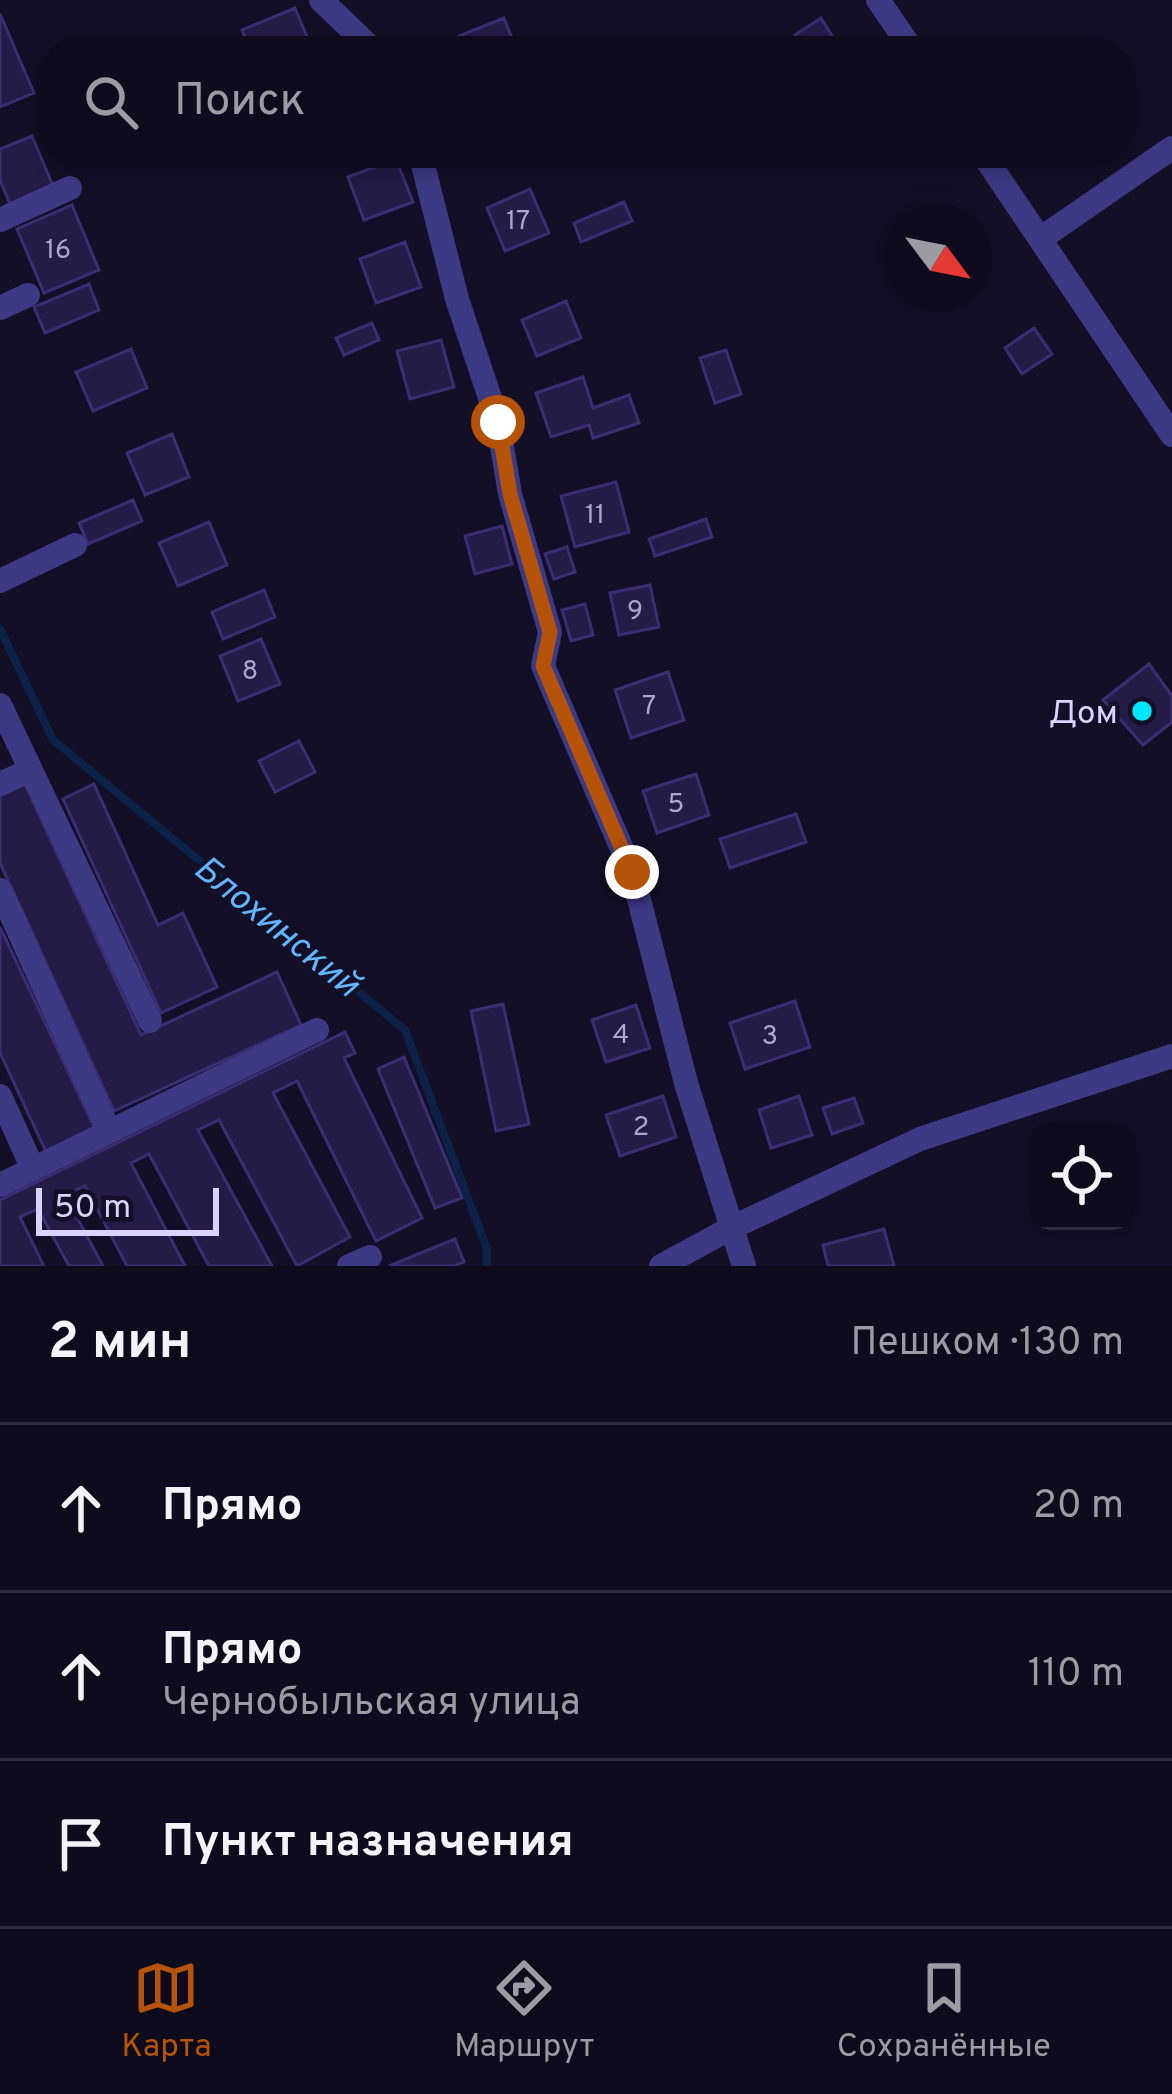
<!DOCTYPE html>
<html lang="ru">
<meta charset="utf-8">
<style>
body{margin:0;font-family:Overpass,sans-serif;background:#1c1929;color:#f1f3f6}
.controls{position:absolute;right:36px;bottom:36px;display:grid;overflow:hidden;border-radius:24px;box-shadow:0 6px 18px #0003}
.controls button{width:108px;height:108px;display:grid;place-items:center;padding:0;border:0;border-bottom:3px solid #2e2b3b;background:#0e0b1c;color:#f1f3f6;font:60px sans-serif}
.compass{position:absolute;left:884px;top:204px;width:108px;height:108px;border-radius:50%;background:#0e0b1c;box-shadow:0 6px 18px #0003;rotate:122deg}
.scale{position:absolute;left:36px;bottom:30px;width:183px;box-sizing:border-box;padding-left:12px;border:6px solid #d9d4ff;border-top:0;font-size:33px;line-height:42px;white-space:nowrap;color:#d9d4ff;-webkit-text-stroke:9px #130f26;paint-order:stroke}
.stop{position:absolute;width:36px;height:36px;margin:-27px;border:9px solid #b45309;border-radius:50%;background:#fff}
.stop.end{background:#b45309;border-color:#fff;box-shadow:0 3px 12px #0008}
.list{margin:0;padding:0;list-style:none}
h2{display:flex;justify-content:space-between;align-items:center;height:156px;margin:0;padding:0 48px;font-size:51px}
h2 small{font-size:39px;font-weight:400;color:#9b9ba3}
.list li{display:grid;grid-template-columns:78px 1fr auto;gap:36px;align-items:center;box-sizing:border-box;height:168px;padding:0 48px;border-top:3px solid #2e2b3b}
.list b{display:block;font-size:45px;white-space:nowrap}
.list p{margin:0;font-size:39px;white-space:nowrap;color:#9b9ba3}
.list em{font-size:39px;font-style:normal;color:#9b9ba3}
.icon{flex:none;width:66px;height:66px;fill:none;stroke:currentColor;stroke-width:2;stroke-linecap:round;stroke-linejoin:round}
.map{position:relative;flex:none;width:1172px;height:1266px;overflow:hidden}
.search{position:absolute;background:#0e0b1c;box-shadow:0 6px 18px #0003;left:36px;right:36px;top:36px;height:132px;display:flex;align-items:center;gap:30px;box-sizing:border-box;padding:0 42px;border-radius:48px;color:#9b9ba3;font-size:45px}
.sheet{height:660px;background:#0e0b1c}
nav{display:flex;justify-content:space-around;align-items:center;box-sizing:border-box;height:168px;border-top:3px solid #2e2b3b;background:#0e0b1c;font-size:33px;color:#9b9ba3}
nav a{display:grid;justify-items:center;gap:6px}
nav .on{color:#b45309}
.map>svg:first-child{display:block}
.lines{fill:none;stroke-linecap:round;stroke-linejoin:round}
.stream{stroke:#0c2248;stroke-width:8}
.building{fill:#241b47;stroke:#3b2d73;stroke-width:3}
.minor{stroke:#3d3a85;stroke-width:24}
.route{stroke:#b45309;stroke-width:15}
.poi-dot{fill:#00e5ff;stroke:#130f26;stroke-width:4.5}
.labels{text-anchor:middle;stroke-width:9;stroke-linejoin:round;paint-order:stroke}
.number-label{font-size:27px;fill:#aca6d1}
.poi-label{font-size:33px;fill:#d9d4ff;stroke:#130f26;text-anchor:end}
.water-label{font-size:36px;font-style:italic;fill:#62b6ff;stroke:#130f26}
</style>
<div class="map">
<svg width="1172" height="1266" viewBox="0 0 1172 1266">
<rect width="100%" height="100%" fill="#130f26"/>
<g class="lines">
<path class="stream" d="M0 629 53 740 405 1030 487 1249V1266"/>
</g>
<path class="building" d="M295 8 313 51H251L242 30Z
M0 14 34 93 0 107Z
M504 18 517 51H465L459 36Z
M821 18 834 39 815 51H805L795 35Z
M32 136 53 186 10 204 0 180V149Z
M396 159 413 202 364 220 348 177Z
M530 189 549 233 505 251 487 208Z
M624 202 632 221 581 242 574 223Z
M72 205 99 270 44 293 17 229Z
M405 242 421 287 376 303 360 259Z
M89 284 99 310 45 333 34 307Z
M566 301 581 338 537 356 522 320Z
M372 323 379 340 344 355 336 338Z
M1034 328 1052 354 1022 374 1005 348Z
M441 340 454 387 410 399 397 351Z
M131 349 147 388 93 411 76 372Z
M726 350 741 394 715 403 700 358Z
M583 377 593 408 629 395 639 423 593 438 589 425 551 437 536 393Z
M172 434 189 477 145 495 127 453Z
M616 482 629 532 575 547 561 496Z
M133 500 142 521 88 544 79 523Z
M706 519 712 537 655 556 649 539Z
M209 522 227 565 178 586 159 543Z
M502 526 512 564 475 574 465 536Z
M567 547 575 572 554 579 545 554Z
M650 585 659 627 619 635 610 593Z
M264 590 275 617 223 639 212 612Z
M585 604 593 635 571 641 562 610Z
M261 639 280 684 238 701 220 656Z
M1149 664 1172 696V722L1143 745 1103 700Z
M668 672 684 720 631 738 615 690Z
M299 741 315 772 275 792 259 761Z
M696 774 709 815 657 833 643 791Z
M25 784 141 1035 277 972 301 1025 114 1111 0 863V796Z
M94 784 158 925 183 913 217 987 161 1013 63 799Z
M796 814 806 842 730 868 720 839Z
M0 927 95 1129 46 1152 0 1053Z
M795 1001 810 1047 745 1069 730 1023Z
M503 1004 529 1124 496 1131 471 1011Z
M636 1005 650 1048 606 1062 592 1020Z
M345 1032 355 1053 344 1058 422 1218 376 1241 297 1081 273 1093 350 1237 297 1266 219 1120 198 1130 272 1266H209L149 1154 131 1163 185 1266H127L85 1186 65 1195 103 1266H69L38 1209 20 1217 44 1266H0V1200Z
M404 1057 462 1198 435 1208 378 1069Z
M663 1096 676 1137 620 1156 606 1115Z
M799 1096 812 1135 771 1148 759 1110Z
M854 1098 863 1123 832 1134 823 1108Z
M884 1229 894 1266H828L823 1245Z
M455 1239 464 1262 454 1266H389Z"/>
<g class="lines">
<path class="minor" d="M321 0 374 51
M878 0 913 51
M420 153 457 299 498 422 510 494 550 632 543 666 632 872 686 1083 744 1266
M982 153 1172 435
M0 220 70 188
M1040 239 1172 148
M0 308 28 295
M0 581 75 545
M0 705 150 1021
M0 784 31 770
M0 890 109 1131
M0 1096 33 1169
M0 1185 317 1030
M349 1266 370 1257
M661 1266 731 1228 920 1139 1172 1056"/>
</g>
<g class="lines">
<path class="route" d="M498 422 510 494 550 632 543 666 632 872"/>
</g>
<circle class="poi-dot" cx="1142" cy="711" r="12"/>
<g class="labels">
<g class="number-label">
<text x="518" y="229">17</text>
<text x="58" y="258">16</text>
<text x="595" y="523">11</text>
<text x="635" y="619">9</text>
<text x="250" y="679">8</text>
<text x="649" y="714">7</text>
<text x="676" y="812">5</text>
<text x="621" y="1043">4</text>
<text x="770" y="1044">3</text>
<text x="641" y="1135">2</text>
</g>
<g class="poi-label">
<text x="1118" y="723">Дом</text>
</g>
<g class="water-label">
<text transform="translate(278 925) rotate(39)" y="13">Блохинский</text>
</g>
</g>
</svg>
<div class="controls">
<button><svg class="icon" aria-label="locate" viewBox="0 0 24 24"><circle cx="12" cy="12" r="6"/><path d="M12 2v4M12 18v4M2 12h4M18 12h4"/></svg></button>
</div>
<svg class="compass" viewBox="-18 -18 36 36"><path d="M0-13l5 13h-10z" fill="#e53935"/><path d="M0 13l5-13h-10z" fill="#9b9ba3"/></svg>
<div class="scale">50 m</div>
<div class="stop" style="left:498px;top:422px"></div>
<div class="stop end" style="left:632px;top:872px"></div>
<div class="search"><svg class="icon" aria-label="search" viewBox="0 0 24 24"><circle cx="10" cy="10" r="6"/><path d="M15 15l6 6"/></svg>Поиск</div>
</div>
<section class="sheet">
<h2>2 мин<small>Пешком · 130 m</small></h2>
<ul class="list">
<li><svg class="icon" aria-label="ahead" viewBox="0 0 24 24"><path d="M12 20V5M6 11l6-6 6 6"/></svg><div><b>Прямо</b></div><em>20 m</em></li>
<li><svg class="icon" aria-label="ahead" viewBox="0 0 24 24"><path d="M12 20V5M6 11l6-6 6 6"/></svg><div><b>Прямо</b><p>Чернобыльская улица</p></div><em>110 m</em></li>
<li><svg class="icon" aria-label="arrive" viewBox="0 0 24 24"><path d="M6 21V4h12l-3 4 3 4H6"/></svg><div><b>Пункт назначения</b></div></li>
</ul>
</section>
<nav>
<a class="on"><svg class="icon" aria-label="map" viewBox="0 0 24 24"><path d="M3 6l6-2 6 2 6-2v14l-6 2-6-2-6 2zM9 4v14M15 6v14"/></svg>Карта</a>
<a><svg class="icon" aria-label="directions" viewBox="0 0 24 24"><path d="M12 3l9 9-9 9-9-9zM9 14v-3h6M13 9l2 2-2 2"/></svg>Маршрут</a>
<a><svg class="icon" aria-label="saved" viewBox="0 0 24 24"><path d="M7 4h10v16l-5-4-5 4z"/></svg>Сохранённые</a>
</nav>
